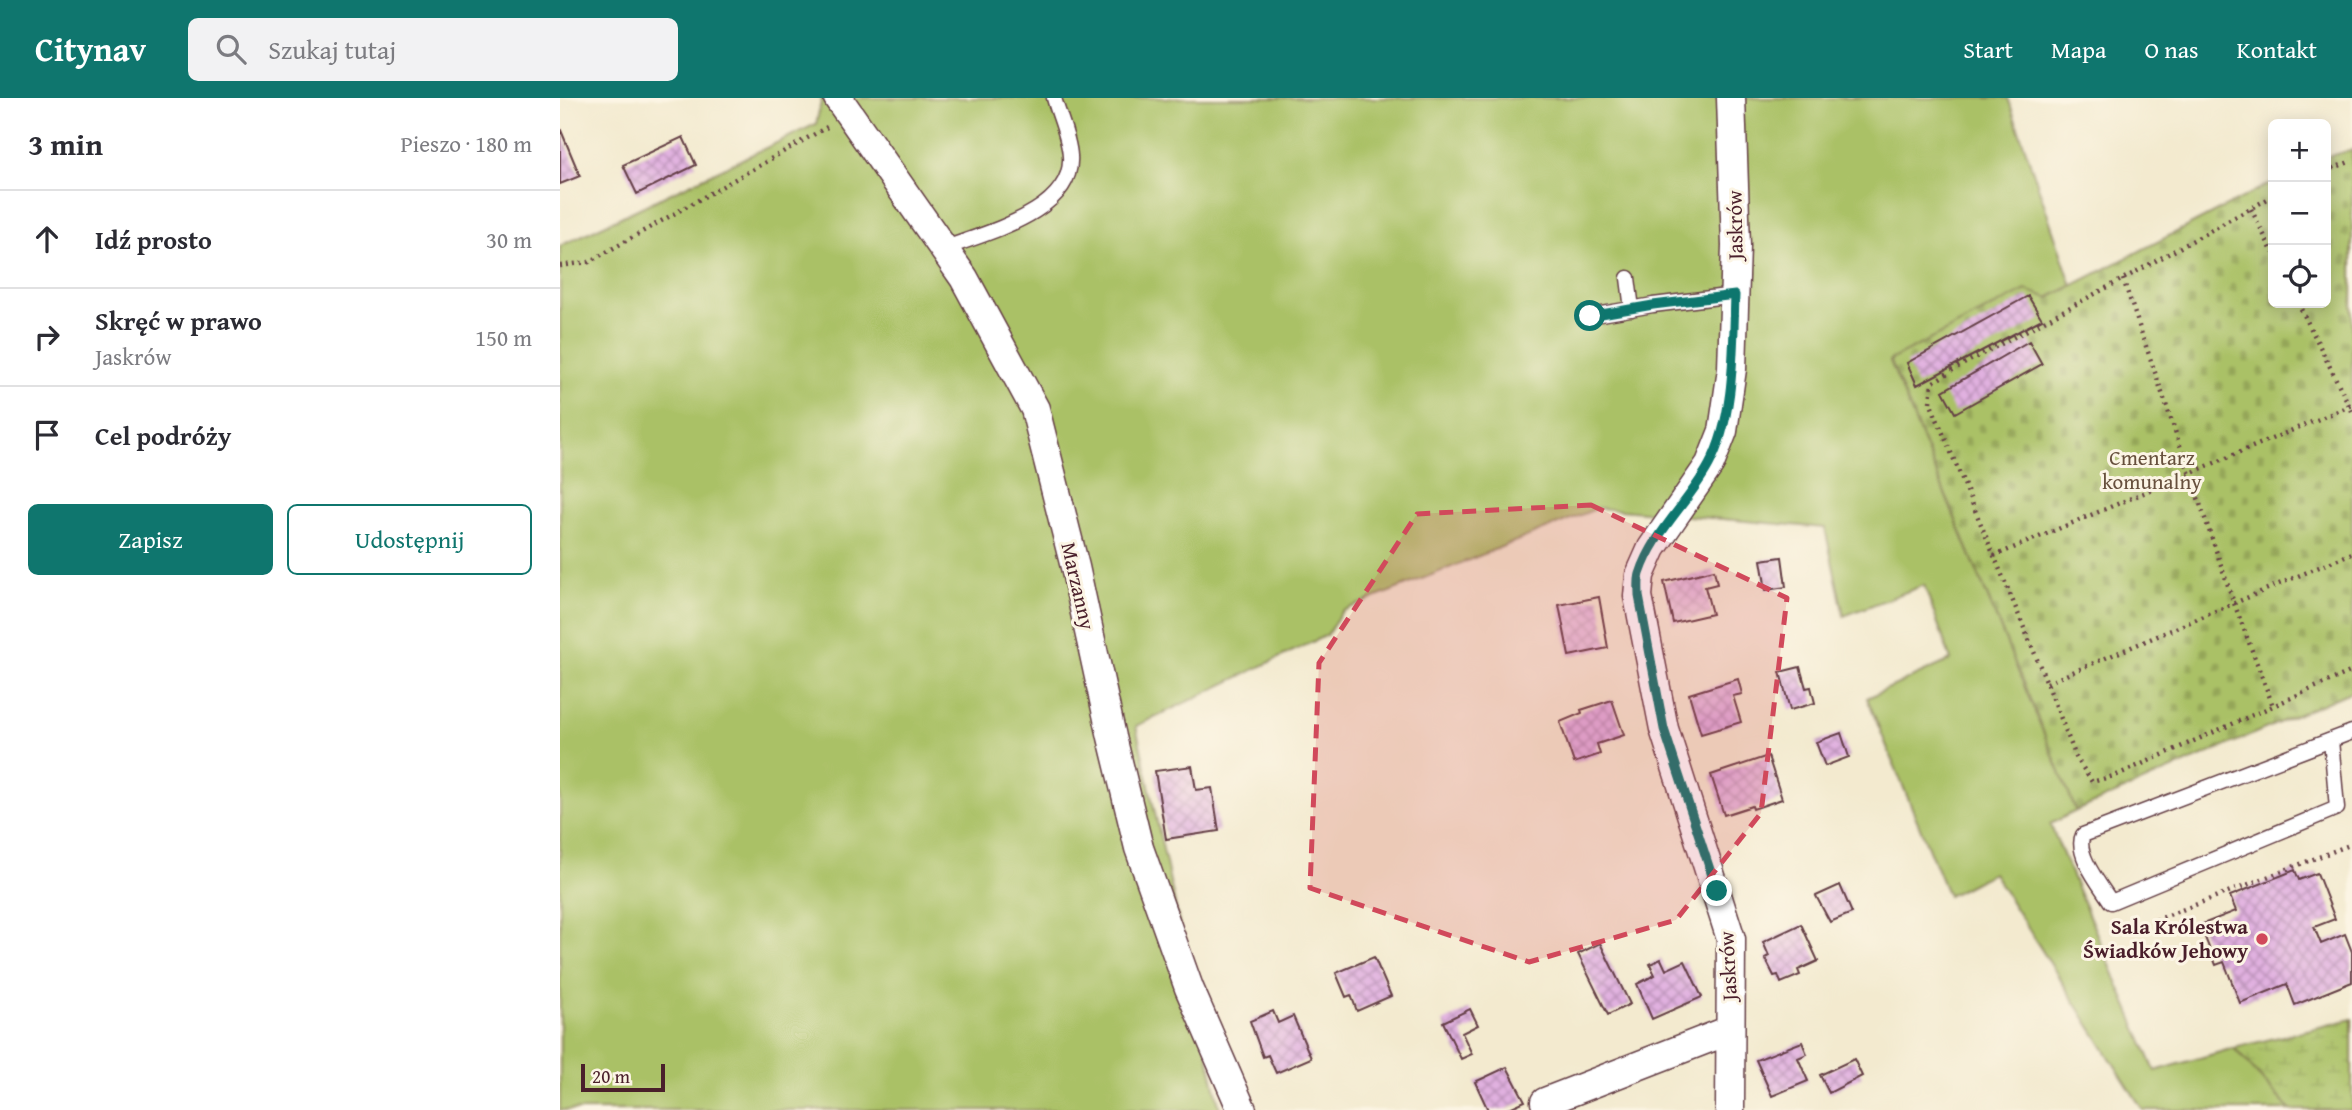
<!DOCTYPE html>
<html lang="pl">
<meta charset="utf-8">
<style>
body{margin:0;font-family:"Gentium Book Plus",serif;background:#f2f2f3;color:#2b2b33}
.controls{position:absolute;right:21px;top:21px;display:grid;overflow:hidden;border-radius:10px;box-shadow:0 4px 18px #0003}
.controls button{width:63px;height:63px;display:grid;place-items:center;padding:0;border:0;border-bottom:2px solid #e1e1e2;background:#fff;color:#2b2b33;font:35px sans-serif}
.scale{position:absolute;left:21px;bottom:18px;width:84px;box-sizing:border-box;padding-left:7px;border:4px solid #4a1f2b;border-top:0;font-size:19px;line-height:24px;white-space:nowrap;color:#4a1f2b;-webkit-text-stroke:5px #fcf5e5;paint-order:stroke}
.stop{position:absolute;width:21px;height:21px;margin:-16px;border:5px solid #0f766e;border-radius:50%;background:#fff}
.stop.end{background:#0f766e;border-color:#fff;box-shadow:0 2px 7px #0008}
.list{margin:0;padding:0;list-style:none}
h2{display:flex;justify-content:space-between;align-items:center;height:91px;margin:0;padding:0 28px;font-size:30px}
h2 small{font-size:23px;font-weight:400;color:#7c7c81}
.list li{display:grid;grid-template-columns:46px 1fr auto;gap:21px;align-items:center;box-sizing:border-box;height:98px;padding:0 28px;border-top:2px solid #e1e1e2}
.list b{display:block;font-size:26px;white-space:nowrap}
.list p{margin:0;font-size:23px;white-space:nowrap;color:#7c7c81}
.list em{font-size:23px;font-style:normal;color:#7c7c81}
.actions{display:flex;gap:14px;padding:21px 28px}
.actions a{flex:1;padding:16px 0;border:2px solid #0f766e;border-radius:10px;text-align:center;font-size:24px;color:#0f766e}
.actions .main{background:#0f766e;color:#fff}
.icon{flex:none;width:38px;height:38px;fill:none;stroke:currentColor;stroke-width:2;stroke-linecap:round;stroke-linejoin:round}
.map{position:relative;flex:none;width:1792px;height:1012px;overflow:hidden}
header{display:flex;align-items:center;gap:42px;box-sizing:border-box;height:98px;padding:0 35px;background:#0f766e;color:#fff}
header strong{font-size:33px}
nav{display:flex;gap:38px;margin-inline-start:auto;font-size:24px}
.search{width:490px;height:63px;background:#f2f2f3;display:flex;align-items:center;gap:18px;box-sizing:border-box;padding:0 24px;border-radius:10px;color:#7c7c81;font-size:26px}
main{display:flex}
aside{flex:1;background:#fff}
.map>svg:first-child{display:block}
.grass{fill:#aac166;stroke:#7a7048;stroke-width:2}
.wetland{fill:url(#wetland-marsh);stroke:#7a7048;stroke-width:2}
.cemetery{fill:url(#cemetery-stones);stroke:#7a7048;stroke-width:2}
.building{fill:url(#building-cross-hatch)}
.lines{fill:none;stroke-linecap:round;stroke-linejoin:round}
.service-casing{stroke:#633d44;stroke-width:17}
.minor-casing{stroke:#633d44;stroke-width:31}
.path{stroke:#633d44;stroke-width:4.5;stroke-dasharray:2 5;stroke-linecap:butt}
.service{stroke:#fff;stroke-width:14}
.minor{stroke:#fff;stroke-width:28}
.route{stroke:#0f766e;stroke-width:9}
.marked{fill:#d1495b;fill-opacity:0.2;stroke:#d1495b;stroke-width:5;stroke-dasharray:14 9;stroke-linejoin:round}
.poi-dot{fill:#d1495b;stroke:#fcf5e5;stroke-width:2.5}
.labels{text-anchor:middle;stroke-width:6;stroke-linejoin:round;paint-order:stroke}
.street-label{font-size:21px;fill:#4a1f2b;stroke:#fcf5e5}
.park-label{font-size:21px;fill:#67503d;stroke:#fcf5e5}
.poi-label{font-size:21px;font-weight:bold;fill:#4a1f2b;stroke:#fcf5e5;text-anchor:end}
</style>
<header>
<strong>Citynav</strong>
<div class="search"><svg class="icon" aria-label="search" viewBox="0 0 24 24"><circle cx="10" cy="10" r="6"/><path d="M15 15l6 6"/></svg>Szukaj tutaj</div>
<nav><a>Start</a><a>Mapa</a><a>O nas</a><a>Kontakt</a></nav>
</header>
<main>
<aside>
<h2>3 min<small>Pieszo · 180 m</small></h2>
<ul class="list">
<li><svg class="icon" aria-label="ahead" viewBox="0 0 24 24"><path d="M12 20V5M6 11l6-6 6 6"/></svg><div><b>Idź prosto</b></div><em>30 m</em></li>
<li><svg class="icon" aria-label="right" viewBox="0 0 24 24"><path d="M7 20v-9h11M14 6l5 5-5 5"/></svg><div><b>Skręć w prawo</b><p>Jaskrów</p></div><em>150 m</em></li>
<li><svg class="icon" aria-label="arrive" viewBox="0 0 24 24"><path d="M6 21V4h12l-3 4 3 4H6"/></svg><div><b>Cel podróży</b></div></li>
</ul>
<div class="actions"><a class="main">Zapisz</a><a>Udostępnij</a></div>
</aside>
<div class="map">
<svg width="1792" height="1012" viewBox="0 0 1792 1012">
<defs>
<pattern id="wetland-marsh" width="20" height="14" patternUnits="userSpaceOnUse" patternTransform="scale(1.75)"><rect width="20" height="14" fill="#aac166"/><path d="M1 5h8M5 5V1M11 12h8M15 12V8" fill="none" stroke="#94a559"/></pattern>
<pattern id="cemetery-stones" width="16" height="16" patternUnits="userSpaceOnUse" patternTransform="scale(1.75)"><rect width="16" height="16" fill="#aac166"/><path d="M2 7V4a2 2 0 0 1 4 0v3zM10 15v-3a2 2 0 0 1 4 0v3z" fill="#94a559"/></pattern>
<pattern id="building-cross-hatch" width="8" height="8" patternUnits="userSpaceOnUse" patternTransform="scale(1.75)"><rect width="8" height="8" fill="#e1b1e0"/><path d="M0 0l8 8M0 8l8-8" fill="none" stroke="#b88fb6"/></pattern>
</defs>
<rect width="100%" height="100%" fill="#fcf5e5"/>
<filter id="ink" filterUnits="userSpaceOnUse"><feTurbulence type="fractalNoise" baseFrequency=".0143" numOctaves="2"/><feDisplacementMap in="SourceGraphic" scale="14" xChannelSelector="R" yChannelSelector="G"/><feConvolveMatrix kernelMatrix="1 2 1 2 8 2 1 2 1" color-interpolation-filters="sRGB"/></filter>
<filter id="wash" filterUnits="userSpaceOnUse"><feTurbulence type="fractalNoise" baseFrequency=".00686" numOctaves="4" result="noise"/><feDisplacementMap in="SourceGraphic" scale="28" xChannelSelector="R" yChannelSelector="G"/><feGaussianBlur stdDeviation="1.57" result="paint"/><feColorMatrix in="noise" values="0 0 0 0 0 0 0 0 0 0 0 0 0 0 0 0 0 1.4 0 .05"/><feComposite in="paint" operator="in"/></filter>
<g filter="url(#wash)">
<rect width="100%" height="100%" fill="#f3eacf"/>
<path class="grass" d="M262 0H1448L1512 188 1488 200 1330 263 1516 713 1490 726 1595 973 1674 950 1730 1012H1583L1433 775 1388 798 1307 600 1391 562 1364 487 1284 518 1265 430 1038 410 782 513 767 537 576 628 660 1012H0V148L256 26Z"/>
<path class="wetland" d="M1792 921V1012H1730L1674 950Z"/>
<path class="cemetery" d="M1792 52V593L1516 713 1330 262 1466 192 1489 200 1713 84V205H1766V59Z"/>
<g id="blocks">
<path class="building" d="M0 30 20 78 0 86Z
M123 39 136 67 77 96 63 67Z
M1468 198 1482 221 1357 287 1347 265Z
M1469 243 1482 266 1395 315 1383 293Z
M1222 459 1226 489 1206 492 1201 462Z
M1154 472 1157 486 1145 489 1152 516 1113 525 1104 484Z
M1039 499 1048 550 1009 558 999 507Z
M1240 569 1246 590 1251 589 1255 605 1230 612 1220 574Z
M1178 581 1182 596 1173 598 1181 624 1141 636 1129 596Z
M1052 602 1064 637 1037 646 1040 656 1014 665 1000 624 1022 615 1021 612Z
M1281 635 1289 659 1265 668 1256 644Z
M1208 658 1222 701 1193 711 1192 708 1164 717 1151 677Z
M632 668 636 692 652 690 659 733 606 741 595 673Z
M1735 772 1739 782 1757 775 1775 821 1754 829 1761 846 1785 836 1792 854V884L1735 907 1727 886 1680 905 1664 864 1656 867 1640 827 1676 813 1670 798Z
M1280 787 1292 815 1270 824 1256 798Z
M1241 826 1258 863 1238 872 1240 877 1221 885 1218 877 1214 878 1205 860 1209 858 1203 844Z
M1040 845 1070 906 1048 917 1018 856Z
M814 859 831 898 797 913 791 897 786 899 776 875Z
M1101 861 1106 872 1125 863 1142 899 1092 921 1077 886 1095 877 1090 866Z
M910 911 918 927 902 935 912 956 901 961 883 924Z
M713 913 718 925 733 918 751 960 716 975 708 957 703 959 690 923Z
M1242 944 1247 956 1238 960 1248 983 1212 998 1196 962Z
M1294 961 1302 978 1269 995 1260 977Z
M947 969 965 1003 945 1012H928L915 984Z"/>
</g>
</g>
<g filter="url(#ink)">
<use href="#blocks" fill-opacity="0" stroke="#633d44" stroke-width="2"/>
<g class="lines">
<g class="service-casing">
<path id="service" d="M383 151C424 135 514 114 510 58 509 39 499 18 494 0
M1068 180 1072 211
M1030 218 1093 207 1175 197
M1771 642 1777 710 1551 804C1541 788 1514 755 1523 737L1792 634"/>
</g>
<g class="minor-casing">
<path id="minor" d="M278 0 404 180 475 311 515 469 552 639 579 750 629 890 682 1012
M985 1004 1170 932
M1170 1012 1171 841 1104 631 1078 498 1080 477 1092 450 1150 366 1163 333 1172 271 1176 148 1171 0"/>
</g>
<path class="path" d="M1766 73 1792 63
M1713 98 1563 181 1396 270 1372 285 1370 304 1487 585 1516 659 1532 684 1557 677 1792 573
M1691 111 1713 155
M0 168 29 164 267 29
M1563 181 1674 505 1713 608
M1738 205 1792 313
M1434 458 1792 307
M1487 585 1792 455
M1596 822 1792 746"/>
<use href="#service" class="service"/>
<use href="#minor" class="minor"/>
</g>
</g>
<g class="lines" filter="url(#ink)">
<path class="route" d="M1030 218 1093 207 1175 197C1173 250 1175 319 1149 367 1129 404 1093 435 1080 476 1078 483 1079 491 1079 498L1104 631 1157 793"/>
</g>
<path class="marked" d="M1031 407 1227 500 1201 715 1116 822 969 864 750 790 759 565 857 416Z"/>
<circle class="poi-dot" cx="1702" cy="841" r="7"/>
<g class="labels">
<g class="street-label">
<text transform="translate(1175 127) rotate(-91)" y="7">Jaskrów</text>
<text transform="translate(518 488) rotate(77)" y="7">Marzanny</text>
<text transform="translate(1168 868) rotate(-93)" y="7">Jaskrów</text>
</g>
<g class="park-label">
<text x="1592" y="367">Cmentarz<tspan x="1592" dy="24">komunalny</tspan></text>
</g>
<g class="poi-label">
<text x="1688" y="836">Sala Królestwa<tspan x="1688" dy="24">Świadków Jehowy</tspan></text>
</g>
</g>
</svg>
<div class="controls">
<button>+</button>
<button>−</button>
<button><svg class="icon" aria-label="locate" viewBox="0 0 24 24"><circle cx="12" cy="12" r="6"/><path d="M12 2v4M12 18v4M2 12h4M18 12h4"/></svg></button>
</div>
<div class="scale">20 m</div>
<div class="stop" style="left:1030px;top:218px"></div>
<div class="stop end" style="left:1157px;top:793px"></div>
</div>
</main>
